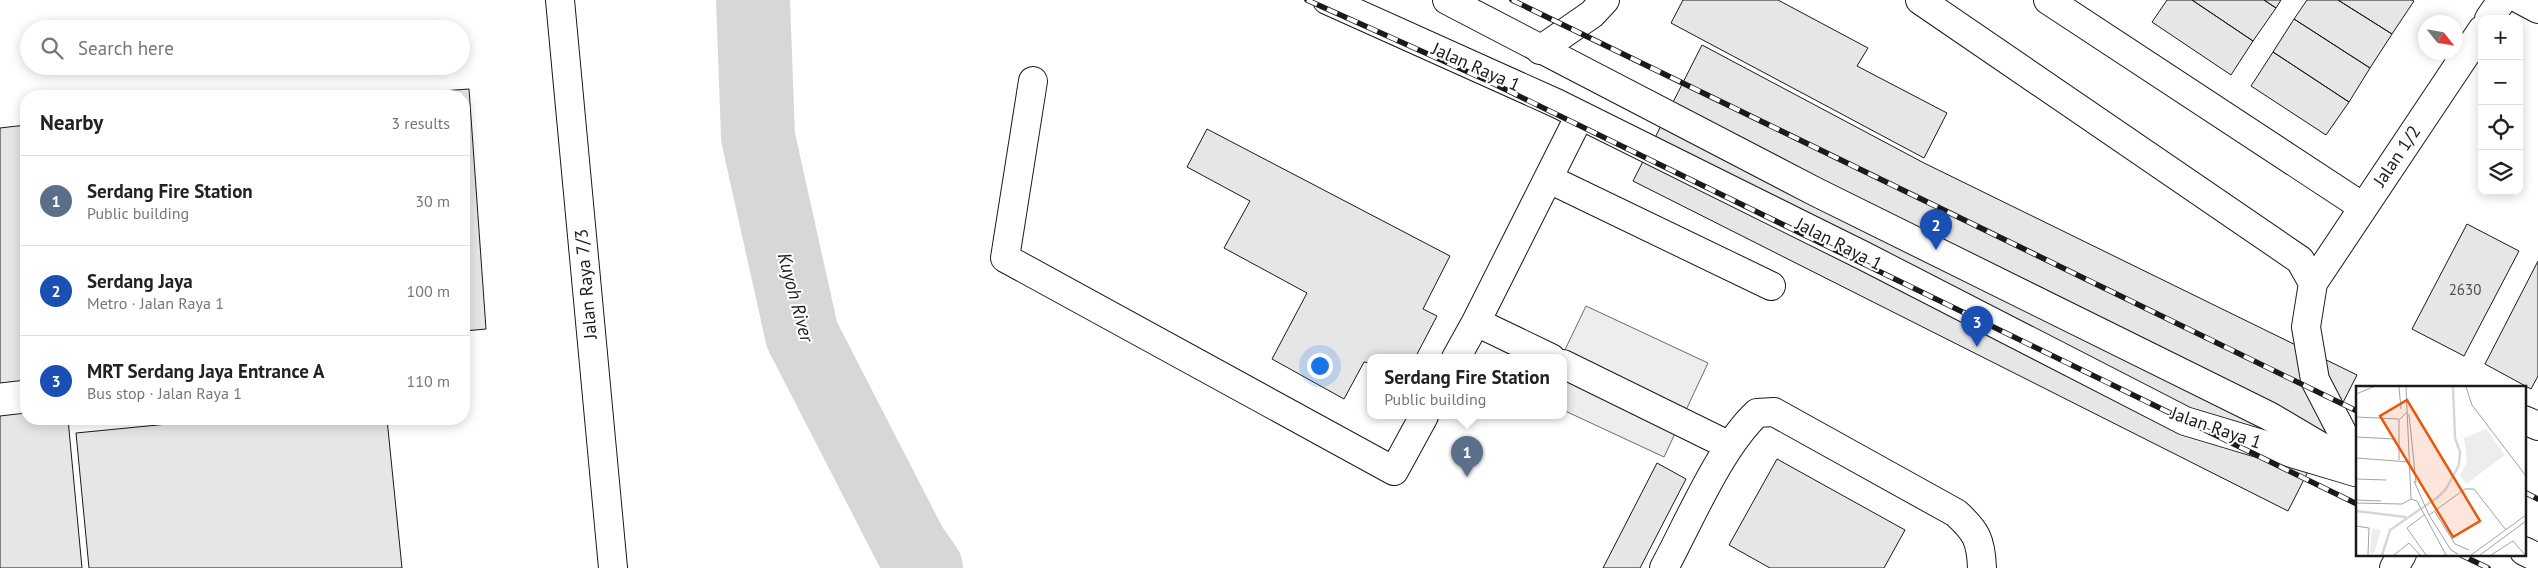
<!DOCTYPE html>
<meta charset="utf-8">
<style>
body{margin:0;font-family:"PT Sans",sans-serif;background:#f6f6f6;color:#222}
.controls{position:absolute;right:15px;top:15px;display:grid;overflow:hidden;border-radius:10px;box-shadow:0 2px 12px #0003}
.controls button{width:45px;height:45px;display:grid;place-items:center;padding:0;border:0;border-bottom:1px solid #e0e0e0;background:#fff;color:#222;font:25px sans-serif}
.compass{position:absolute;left:2418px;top:15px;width:45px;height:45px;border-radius:50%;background:#fff;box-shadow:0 2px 12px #0003;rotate:121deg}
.you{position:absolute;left:1319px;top:365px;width:18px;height:18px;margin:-12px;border:4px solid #fff;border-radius:50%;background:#1a73e8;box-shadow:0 0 0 8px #1a73e833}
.badge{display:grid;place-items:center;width:32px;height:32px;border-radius:50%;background:#d93025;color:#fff;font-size:16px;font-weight:700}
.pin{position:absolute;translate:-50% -41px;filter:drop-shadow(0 1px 2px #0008)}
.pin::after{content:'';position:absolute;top:26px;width:18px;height:15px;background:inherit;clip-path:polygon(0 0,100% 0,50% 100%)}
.popup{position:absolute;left:1367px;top:354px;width:200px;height:65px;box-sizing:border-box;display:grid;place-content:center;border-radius:10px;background:#fff;filter:drop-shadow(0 1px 4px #0005);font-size:16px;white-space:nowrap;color:#767676}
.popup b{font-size:19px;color:#222}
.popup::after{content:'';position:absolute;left:50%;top:100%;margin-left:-10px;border:10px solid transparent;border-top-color:#fff}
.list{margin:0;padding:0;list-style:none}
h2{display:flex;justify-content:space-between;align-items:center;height:65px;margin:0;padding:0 20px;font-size:21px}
h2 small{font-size:16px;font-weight:400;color:#767676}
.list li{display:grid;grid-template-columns:32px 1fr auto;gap:15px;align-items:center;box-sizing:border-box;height:90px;padding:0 20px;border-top:1px solid #e0e0e0}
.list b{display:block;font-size:19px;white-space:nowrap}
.list p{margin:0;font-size:16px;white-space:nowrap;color:#767676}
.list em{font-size:16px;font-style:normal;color:#767676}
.icon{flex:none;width:28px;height:28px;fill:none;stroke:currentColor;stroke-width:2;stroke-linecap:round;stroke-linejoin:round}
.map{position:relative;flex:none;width:2538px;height:568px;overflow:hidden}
.search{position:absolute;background:#fff;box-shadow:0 2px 12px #0003;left:20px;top:20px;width:450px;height:55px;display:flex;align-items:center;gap:12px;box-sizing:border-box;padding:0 18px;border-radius:28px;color:#767676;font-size:19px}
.panel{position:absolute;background:#fff;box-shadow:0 2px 12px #0003;left:20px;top:90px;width:450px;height:335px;border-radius:20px}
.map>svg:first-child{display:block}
.built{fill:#ededed;stroke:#6a6a6a}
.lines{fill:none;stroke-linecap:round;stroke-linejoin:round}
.river{stroke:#d7d7d7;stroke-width:74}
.building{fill:#e6e6e6;stroke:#1a1a1a}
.minor-casing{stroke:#1a1a1a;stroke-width:30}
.major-casing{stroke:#1a1a1a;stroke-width:30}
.minor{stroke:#fff;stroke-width:28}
.major{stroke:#fff;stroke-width:28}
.rail-casing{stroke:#1a1a1a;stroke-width:5.5}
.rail{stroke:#fff;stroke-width:4;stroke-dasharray:11;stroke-linecap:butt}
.labels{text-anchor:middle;stroke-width:4;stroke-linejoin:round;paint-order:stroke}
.number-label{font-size:15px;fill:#4d4d4d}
.street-label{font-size:18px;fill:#1a1a1a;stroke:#fff}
.water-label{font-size:19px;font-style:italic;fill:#1a1a1a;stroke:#fff}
.inset-river{fill:none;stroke:#d7d7d7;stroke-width:2.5}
.inset-road{fill:none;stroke:#a3a3a3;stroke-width:1}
.view{fill:#e8590c;fill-opacity:0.15;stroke:#e8590c;stroke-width:2.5}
.inset-edge{fill:none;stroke:#1a1a1a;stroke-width:2.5}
</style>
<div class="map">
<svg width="2538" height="568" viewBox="0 0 2538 568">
<rect width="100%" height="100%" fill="#fff"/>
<path class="built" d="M1586 306 1708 363 1664 457 1563 410V358H1561Z"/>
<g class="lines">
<path class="river" d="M753 0 758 137 802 335 911 547 926 568"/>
</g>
<path class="building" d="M1683 0H1778L1868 48 1857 66 1947 113 1924 158 1671 23Z
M2167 0H2192L2253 41 2231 75 2152 22Z
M2192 0H2264L2276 8 2253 41Z
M2264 0H2281L2276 8Z
M2307 0H2338L2392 34 2370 68 2294 19Z
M2338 0H2412L2414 1 2392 34Z
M2294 19 2370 68 2349 102 2273 52Z
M1702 45 1924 163 2357 375 2288 511 1633 181Z
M2273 52 2349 102 2326 135 2251 86Z
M469 89 486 329 464 331V96H372Z
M26 125V380L0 383V128Z
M1207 129 1450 256 1423 309 1437 316 1415 358H1371V363L1364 362 1344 399 1272 359 1307 293 1224 248 1250 201 1187 167Z
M2467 224 2519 251 2464 356 2412 329Z
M2538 261V376L2531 389 2485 364Z
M26 413V419H68L82 568H0V416Z
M219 419H387L402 568H89L76 433Z
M1777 459 1905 530 1884 568H1770L1729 545Z
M1657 463 1686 479 1640 568H1603Z"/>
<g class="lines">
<g class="minor-casing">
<path id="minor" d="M560 0 613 568
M1327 0 1556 103 1864 256 2185 421 2355 472
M1920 0 2300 260 2313 283 2306 327 2315 380 2343 434 2357 454
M2048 0 2363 207
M2521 0 2538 9
M2489 19 2502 0
M1540 50 1592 14 1605 0
M1033 81 1005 258 1394 471 1424 416
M1549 179 1771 286
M2313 283 2482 30
M1476 322 1580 115
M1456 358 1476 322 1551 358
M1563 364 1730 446
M2524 420 2538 426
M1664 568C1690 520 1719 449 1757 413L1774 412 1956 513C1976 531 1981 540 1982 568
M2394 568 2402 554"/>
</g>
<g class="major-casing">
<path id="major" d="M1447 0 1816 192 2269 416 2357 468
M2524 551 2538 558"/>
</g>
<use href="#minor" class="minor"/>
<use href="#major" class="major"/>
<g class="rail-casing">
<path id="rail" d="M1307 0 1486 80 2357 504
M1512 0 2357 411
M2524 492 2538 499
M2459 554 2488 568"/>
</g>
<use href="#rail" class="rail"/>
</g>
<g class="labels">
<g class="number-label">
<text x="2465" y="295">2630</text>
</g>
<g class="street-label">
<text transform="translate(1476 67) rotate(24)" y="6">Jalan Raya 1</text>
<text transform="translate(2397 156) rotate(-56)" y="6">Jalan 1/2</text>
<text transform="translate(1839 244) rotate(27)" y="6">Jalan Raya 1</text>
<text transform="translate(586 284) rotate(-95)" y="6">Jalan Raya 7/3</text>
<text transform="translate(2216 428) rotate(19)" y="6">Jalan Raya 1</text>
</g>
<g class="water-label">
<text transform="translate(796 297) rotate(75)" y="7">Kuyoh River</text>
</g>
</g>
<g transform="translate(2356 386)">
<rect width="170" height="170" fill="#fff"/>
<path d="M130 43 149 69 110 98 104 89 111 76 108 52ZM16 143 25 144 18 167H14Z" fill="#ededed"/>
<path class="inset-river" d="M0 125 50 131M26 169 34 144 82 111 90 103 103 79 104 66 99 52 97 1"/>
<path class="inset-road" d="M43 1 45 23M50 1 55 113M110 1 116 19 170 90M0 8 17 1M53 28 60 97M0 31 43 33M0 51 38 53M0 72 54 76M43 74V34L51 26M0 93 30 94M58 95 73 129 95 164 102 168M55 113 61 115 90 169M0 114 25 115M0 117 46 118 55 113M79 126 99 158 113 164M68 129 51 142 70 169M73 129 109 103H118L150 144M0 140 13 142 12 169M38 169 53 157 64 169M115 169 170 129M124 169 170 135M135 169 157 155 169 169"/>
<path class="view" d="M51 14 124 135 97 151 24 30Z"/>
<rect width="170" height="170" class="inset-edge"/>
</g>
</svg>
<div class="controls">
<button>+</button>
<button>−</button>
<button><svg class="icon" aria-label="locate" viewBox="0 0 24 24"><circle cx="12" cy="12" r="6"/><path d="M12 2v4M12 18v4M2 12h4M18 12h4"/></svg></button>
<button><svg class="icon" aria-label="layers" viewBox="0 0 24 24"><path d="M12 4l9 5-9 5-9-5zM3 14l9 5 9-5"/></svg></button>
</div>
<svg class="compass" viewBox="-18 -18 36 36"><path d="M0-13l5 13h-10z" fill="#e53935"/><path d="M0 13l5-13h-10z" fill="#767676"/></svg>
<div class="you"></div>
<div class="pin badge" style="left:1467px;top:477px;background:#5c6f8a">1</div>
<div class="popup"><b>Serdang Fire Station</b>Public building</div>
<div class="pin badge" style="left:1936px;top:250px;background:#1a4fb4">2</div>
<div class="pin badge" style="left:1977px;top:347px;background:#1a4fb4">3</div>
<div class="search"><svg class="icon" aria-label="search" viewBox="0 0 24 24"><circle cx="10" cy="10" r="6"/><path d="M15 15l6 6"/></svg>Search here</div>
<section class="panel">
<h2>Nearby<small>3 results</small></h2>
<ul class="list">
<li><span class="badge" style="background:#5c6f8a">1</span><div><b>Serdang Fire Station</b><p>Public building</p></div><em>30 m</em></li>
<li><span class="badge" style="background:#1a4fb4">2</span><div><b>Serdang Jaya</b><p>Metro · Jalan Raya 1</p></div><em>100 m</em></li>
<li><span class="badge" style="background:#1a4fb4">3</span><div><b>MRT Serdang Jaya Entrance A</b><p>Bus stop · Jalan Raya 1</p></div><em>110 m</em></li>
</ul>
</section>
</div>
